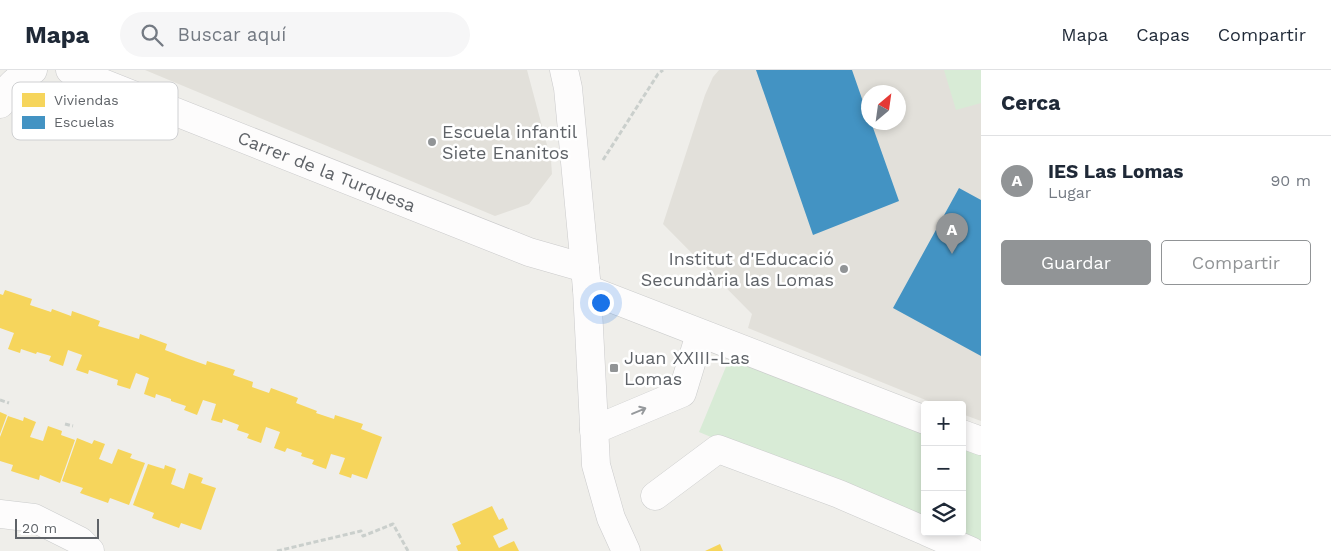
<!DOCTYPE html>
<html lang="es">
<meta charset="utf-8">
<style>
body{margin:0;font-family:"Work Sans",sans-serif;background:#f6f6f7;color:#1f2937}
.controls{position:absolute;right:15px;bottom:15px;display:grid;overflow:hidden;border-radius:5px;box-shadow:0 2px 8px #0003}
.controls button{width:45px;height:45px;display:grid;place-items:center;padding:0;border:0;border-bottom:1px solid #e0e1e3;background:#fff;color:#1f2937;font:25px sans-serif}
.compass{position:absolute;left:861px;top:15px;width:45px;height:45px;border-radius:50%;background:#fff;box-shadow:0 2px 8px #0003;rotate:29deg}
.scale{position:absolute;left:15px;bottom:12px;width:84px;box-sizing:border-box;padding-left:5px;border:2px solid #5f6368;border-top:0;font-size:14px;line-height:18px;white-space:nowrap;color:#5f6368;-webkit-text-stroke:4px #fff;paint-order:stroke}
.you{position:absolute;left:600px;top:232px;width:18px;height:18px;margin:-12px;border:4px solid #fff;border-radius:50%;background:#1a73e8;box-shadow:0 0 0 8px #1a73e833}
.badge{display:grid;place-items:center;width:32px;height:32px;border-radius:50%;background:#919496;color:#fff;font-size:16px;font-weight:700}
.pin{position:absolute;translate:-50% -41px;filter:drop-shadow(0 1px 2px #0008)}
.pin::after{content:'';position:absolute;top:26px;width:18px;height:15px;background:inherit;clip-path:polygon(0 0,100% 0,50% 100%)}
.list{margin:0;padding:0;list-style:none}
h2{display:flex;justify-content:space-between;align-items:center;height:65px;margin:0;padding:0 20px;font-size:21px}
h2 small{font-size:16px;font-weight:400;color:#747a83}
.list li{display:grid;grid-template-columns:32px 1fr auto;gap:15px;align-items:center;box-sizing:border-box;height:90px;padding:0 20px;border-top:1px solid #e0e1e3}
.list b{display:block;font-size:19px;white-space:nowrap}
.list p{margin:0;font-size:16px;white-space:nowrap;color:#747a83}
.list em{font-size:16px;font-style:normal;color:#747a83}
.actions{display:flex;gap:10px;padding:15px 20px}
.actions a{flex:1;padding:11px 0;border:1px solid #919496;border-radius:5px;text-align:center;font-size:18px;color:#919496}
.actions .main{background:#919496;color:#fff}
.icon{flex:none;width:28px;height:28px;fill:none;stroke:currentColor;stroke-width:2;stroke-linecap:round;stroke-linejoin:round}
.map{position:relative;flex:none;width:981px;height:481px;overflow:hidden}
header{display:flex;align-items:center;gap:30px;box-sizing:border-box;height:70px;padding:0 25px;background:#fff;border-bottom:1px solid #e0e1e3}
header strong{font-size:24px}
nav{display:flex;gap:28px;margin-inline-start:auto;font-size:18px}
.search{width:350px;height:45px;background:#f6f6f7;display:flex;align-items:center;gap:12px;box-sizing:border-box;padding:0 18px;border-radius:28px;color:#747a83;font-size:19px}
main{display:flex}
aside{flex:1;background:#fff}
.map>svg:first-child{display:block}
.education{fill:#e2e0da;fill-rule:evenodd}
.green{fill:#d8ebd6}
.homes{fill:#f6d55c}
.schools{fill:#4393c3}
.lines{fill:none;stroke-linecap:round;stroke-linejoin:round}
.street-casing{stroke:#cbcccc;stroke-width:29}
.secondary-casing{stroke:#cacacb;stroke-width:29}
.path{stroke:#cacfcc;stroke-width:3;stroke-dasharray:5 2.5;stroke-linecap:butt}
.street{stroke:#fdfcfc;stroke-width:28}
.secondary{stroke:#fdfcfc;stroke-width:28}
.oneway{stroke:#96999c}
.poi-dot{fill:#919496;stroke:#fff;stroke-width:2}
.labels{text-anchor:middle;stroke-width:5;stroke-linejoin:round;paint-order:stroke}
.poi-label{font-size:18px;fill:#5f6368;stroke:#fff;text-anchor:start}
.street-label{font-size:18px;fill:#5f6368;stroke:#fff}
.key{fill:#fff;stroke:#cfd0d2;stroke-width:1}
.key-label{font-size:14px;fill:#5f6368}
</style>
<header>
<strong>Mapa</strong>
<div class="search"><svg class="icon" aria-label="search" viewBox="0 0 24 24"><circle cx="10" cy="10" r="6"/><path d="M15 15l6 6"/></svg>Buscar aquí</div>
<nav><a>Mapa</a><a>Capas</a><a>Compartir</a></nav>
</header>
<main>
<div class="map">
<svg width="981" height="481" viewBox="0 0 981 481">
<rect width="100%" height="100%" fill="#efeeea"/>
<path class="education" d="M145 0H527L551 90 552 104 529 134 495 146Z
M719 0H981V351L962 344V335H938L748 258 752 244 663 154 705 25 713 7ZM868 22H898V52H868Z"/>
<path class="green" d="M944 0H981V33L956 40Z
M730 287 925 363V457L699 362Z
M962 378 981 385V480L962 462Z"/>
<path class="homes" d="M5 220 32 229 30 235 51 242 52 239 71 246 72 241 100 251 98 256 139 269 140 264 167 274 165 280 186 288 206 295 207 291 235 300 233 305 253 312 252 317 269 323 271 318 298 328 296 333 317 341 316 343 334 349 335 345 363 354 361 359 382 367 367 409 352 404 351 408 339 404 345 388 331 384 326 399 312 394 314 390 301 386 302 383 287 378 285 382 274 378 280 362 266 357 261 373 247 368 249 364 237 360 239 355 223 349 222 353 211 350 216 334 203 330 197 345 184 340 186 336 171 331V329L156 324 155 328 144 324 149 308 136 303 130 319 117 315 118 310 89 300 88 304 76 300 82 285 68 280 63 296 49 291 51 286 37 282 36 284 21 279 20 283 8 279 14 263 0 258V224L3 225Z
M0 342 7 345 0 364Z
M8 346 23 351 24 347 36 352 30 367 43 371 48 356 62 361 61 365 75 370 60 413 40 405 39 410 11 401 13 395 0 391V367Z
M77 368 92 374 94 370 105 374 99 389 112 394 118 379 132 384 130 388 145 393 129 435 110 428 108 433 80 423 83 418 62 411Z
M148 394 164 399 165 395 176 399 171 414 184 419 189 403 203 408 201 413 216 418 201 460 181 453 179 458 152 448 154 443 133 435Z
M492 436 499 450 503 448 508 459 493 466 499 478 514 471 519 481H458L456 476 461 474 452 454Z
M720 474 723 481H705Z"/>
<path class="schools" d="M756 0H852L868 46V52H871L899 131 813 165Z
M959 118 981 130V286L893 238Z"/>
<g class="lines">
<g class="street-casing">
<path id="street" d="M587 219 925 350
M594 360 682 323 700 264
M962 364 981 371
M655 426 718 379 839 424 925 461
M0 444 34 448 80 471 90 481
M927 462 971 481"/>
</g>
<g class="secondary-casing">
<g id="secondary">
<path id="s1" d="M70 0 529 182 585 198"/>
<path d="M564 0 568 18 587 219 596 395 611 448 626 481"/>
<path d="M0 34C6 17 18 8 33 0"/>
</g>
</g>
<path class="path" d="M603 90 658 4 663 0
M0 330 9 333
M65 354 73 356
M277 481 361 461 363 466 393 454 408 481"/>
<use href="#street" class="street"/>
<use href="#secondary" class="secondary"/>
</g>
<defs><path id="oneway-shaft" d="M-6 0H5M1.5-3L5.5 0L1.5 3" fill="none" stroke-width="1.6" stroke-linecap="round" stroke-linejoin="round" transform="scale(1.25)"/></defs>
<use class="oneway" href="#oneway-shaft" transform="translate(639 341) rotate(-23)"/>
<g class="poi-dot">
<circle cx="432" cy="72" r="5"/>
<circle cx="844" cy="199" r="5"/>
<rect x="609" y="293" width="10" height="10" rx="2.5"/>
</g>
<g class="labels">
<g class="poi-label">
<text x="442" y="68">Escuela infantil<tspan x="442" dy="21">Siete Enanitos</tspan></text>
<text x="834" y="195" text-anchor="end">Institut d'Educació<tspan x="834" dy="21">Secundària las Lomas</tspan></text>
<text x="624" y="294">Juan XXIII-Las<tspan x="624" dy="21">Lomas</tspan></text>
</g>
<g class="street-label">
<text dy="6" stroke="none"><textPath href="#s1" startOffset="276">Carrer de la Turquesa</textPath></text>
</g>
</g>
<rect x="12" y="12" width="166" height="58" rx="8" class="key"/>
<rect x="22" y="23" width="23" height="14" fill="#f6d55c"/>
<rect x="22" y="46" width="23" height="13" fill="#4393c3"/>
<g class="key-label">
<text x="54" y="35">Viviendas</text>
<text x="54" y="57">Escuelas</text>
</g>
</svg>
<div class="controls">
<button>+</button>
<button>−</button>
<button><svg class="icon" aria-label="layers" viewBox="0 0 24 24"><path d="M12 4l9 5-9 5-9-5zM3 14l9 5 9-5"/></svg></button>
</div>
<svg class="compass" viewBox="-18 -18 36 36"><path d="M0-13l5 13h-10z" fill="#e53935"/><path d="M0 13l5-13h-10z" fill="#747a83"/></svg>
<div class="scale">20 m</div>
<div class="you"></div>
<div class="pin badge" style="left:952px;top:184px">A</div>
</div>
<aside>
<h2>Cerca<small></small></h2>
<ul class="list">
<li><span class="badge">A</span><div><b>IES Las Lomas</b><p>Lugar</p></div><em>90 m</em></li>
</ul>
<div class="actions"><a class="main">Guardar</a><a>Compartir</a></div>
</aside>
</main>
